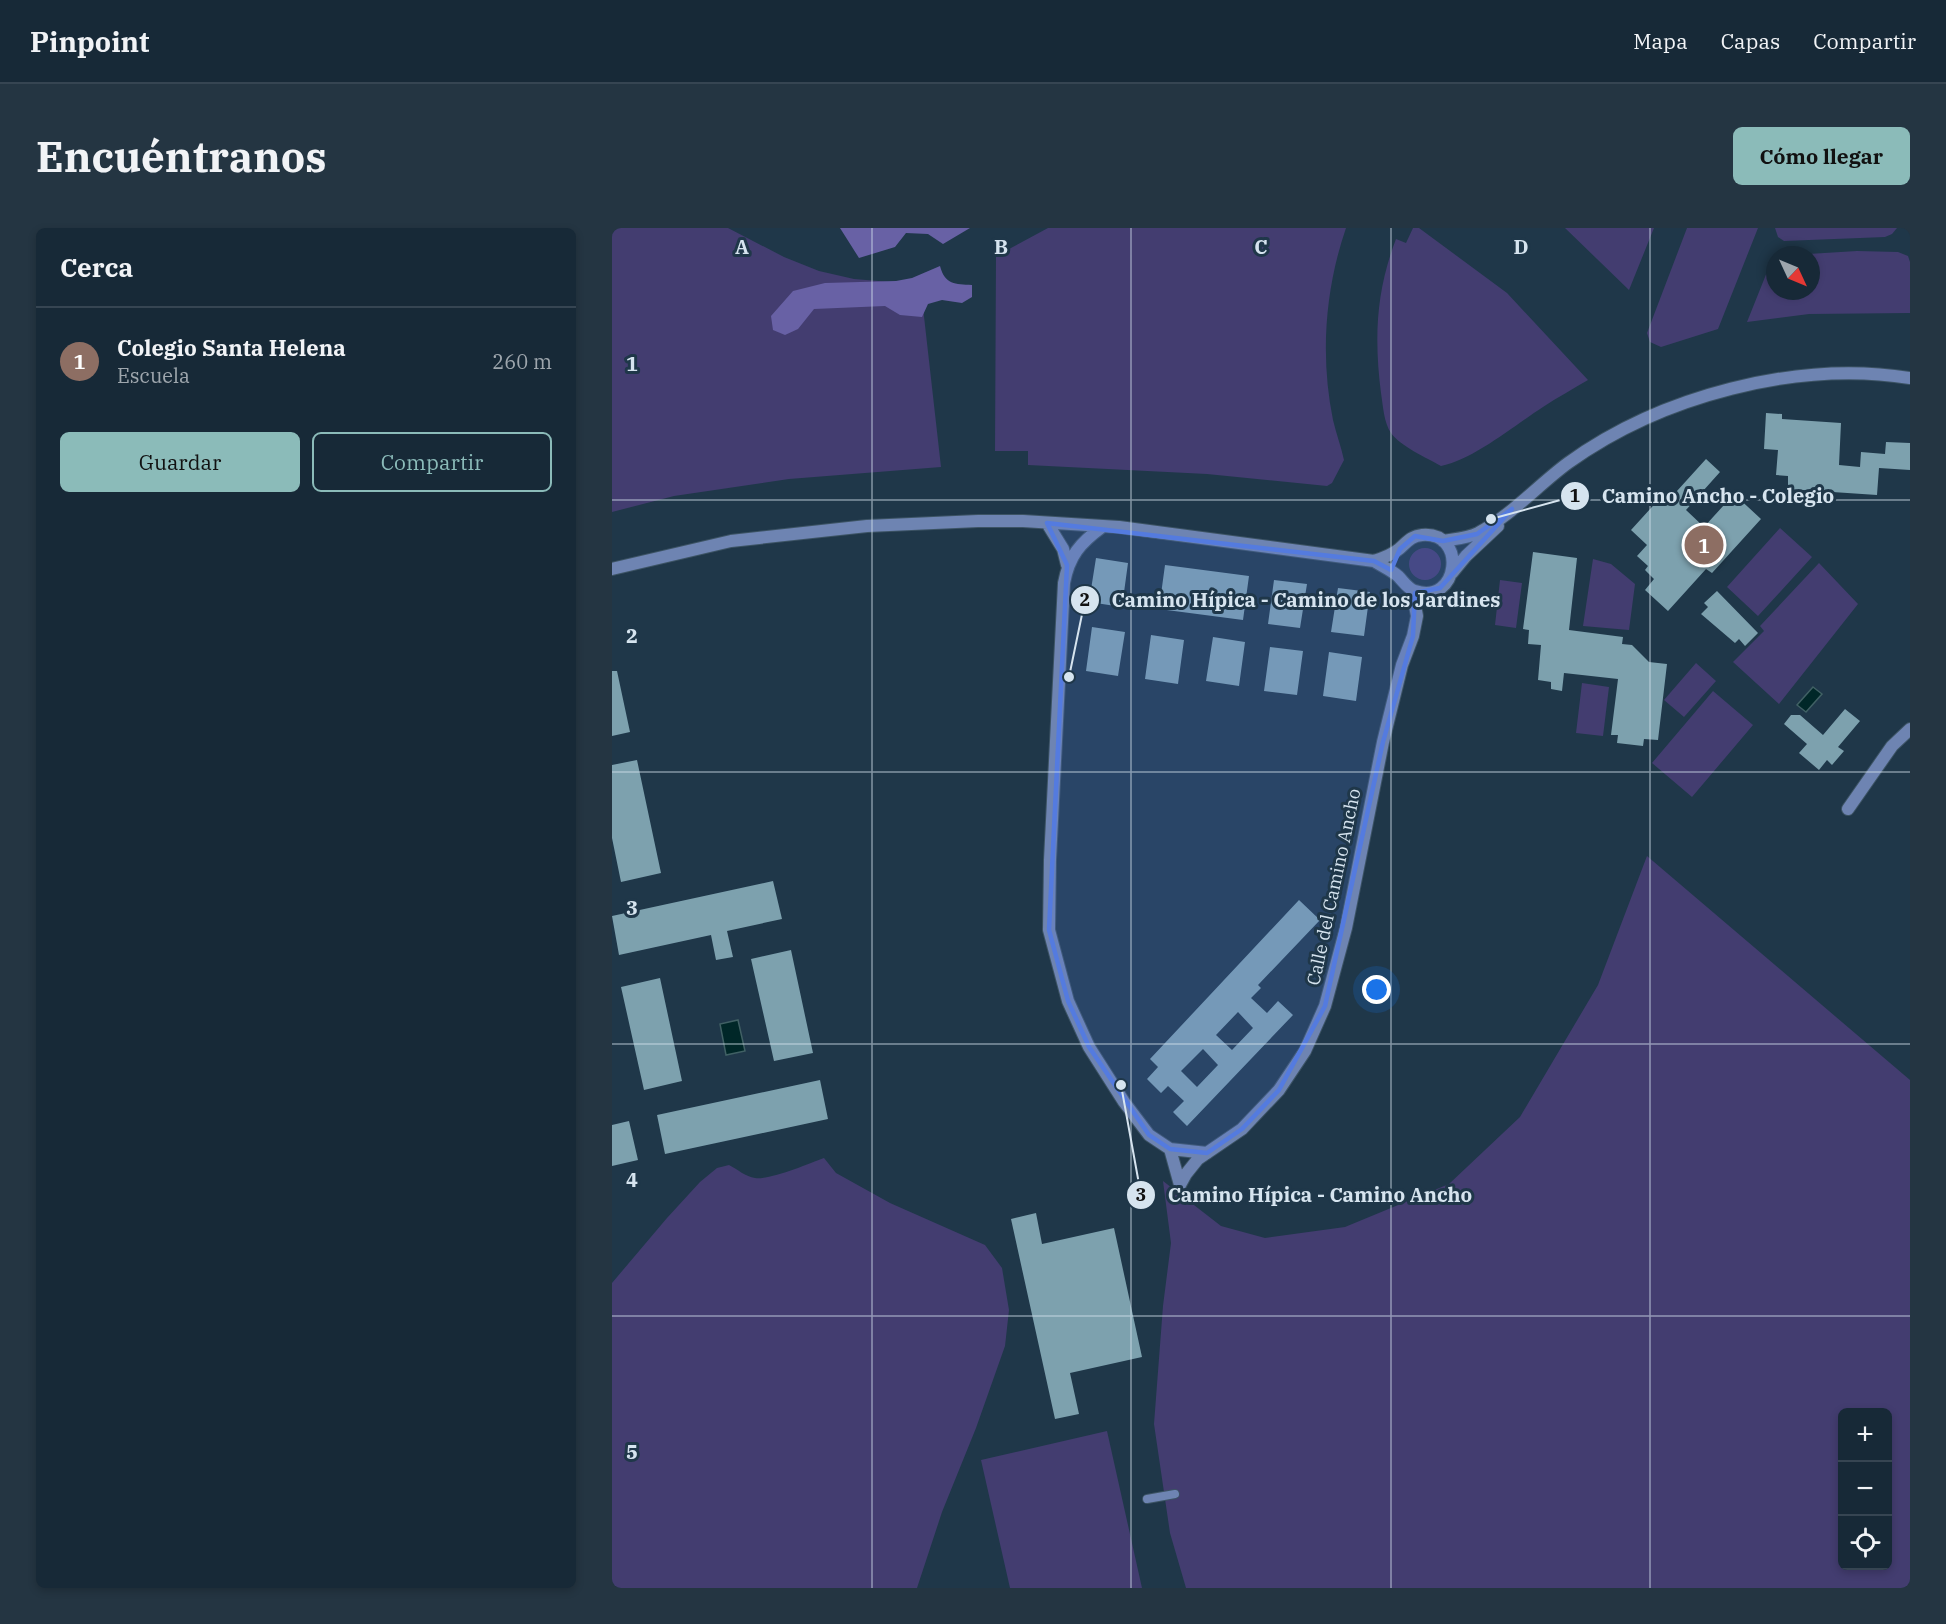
<!DOCTYPE html>
<html lang="es">
<meta charset="utf-8">
<style>
body{margin:0;font-family:"IBM Plex Serif",serif;background:#243542;color:#f1f3f6}
.controls{position:absolute;right:18px;bottom:18px;display:grid;overflow:hidden;border-radius:9px;box-shadow:0 3px 9px #0003}
.controls button{width:54px;height:54px;display:grid;place-items:center;padding:0;border:0;border-bottom:2px solid #364552;background:#172937;color:#f1f3f6;font:30px sans-serif}
.compass{position:absolute;left:1154px;top:18px;width:54px;height:54px;border-radius:50%;background:#172937;box-shadow:0 3px 9px #0003;rotate:134deg}
.you{position:absolute;left:765px;top:762px;width:21px;height:21px;margin:-15px;border:4px solid #fff;border-radius:50%;background:#1a73e8;box-shadow:0 0 0 9px #1a73e833}
.badge{display:grid;place-items:center;width:39px;height:39px;border-radius:50%;background:#8bbbb9;color:#fff;font-size:20px;font-weight:700}
.pin{position:absolute;translate:-50% -50%;border:3px solid #fff;box-shadow:0 2px 6px #0006}
.list{margin:0;padding:0;list-style:none}
h2{display:flex;justify-content:space-between;align-items:center;height:78px;margin:0;padding:0 24px;font-size:26px}
h2 small{font-size:20px;font-weight:400;color:#9ea6ad}
.list li{display:grid;grid-template-columns:39px 1fr auto;gap:18px;align-items:center;box-sizing:border-box;height:108px;padding:0 24px;border-top:2px solid #364552}
.list b{display:block;font-size:22px;white-space:nowrap}
.list p{margin:0;font-size:20px;white-space:nowrap;color:#9ea6ad}
.list em{font-size:20px;font-style:normal;color:#9ea6ad}
.actions{display:flex;gap:12px;padding:18px 24px}
.actions a{flex:1;padding:14px 0;border:2px solid #8bbbb9;border-radius:9px;text-align:center;font-size:21px;color:#8bbbb9}
.actions .main{background:#8bbbb9;color:#111}
.icon{flex:none;width:33px;height:33px;fill:none;stroke:currentColor;stroke-width:2;stroke-linecap:round;stroke-linejoin:round}
.map{position:relative;flex:none;width:1298px;height:1360px;overflow:hidden;border-radius:9px}
header{display:flex;align-items:center;gap:36px;box-sizing:border-box;height:84px;padding:0 30px;background:#172937;border-bottom:2px solid #364552}
header strong{font-size:28px}
nav{display:flex;gap:33px;margin-inline-start:auto;font-size:21px}
.intro{display:flex;align-items:center;justify-content:space-between;box-sizing:border-box;height:144px;padding:0 36px}
h1{margin:0;font-size:42px}
.button{padding:15px 27px;border-radius:9px;background:#8bbbb9;color:#111;font-size:21px;font-weight:700}
main{display:flex;gap:36px;padding:0 36px}
aside{flex:1;background:#172937;border-radius:9px;box-shadow:0 3px 9px #0003}
.map>svg:first-child{display:block}
.green{fill:#433d70;fill-rule:evenodd}
.forest{fill:#6861a5}
.water{fill:#002728;stroke:#406064;stroke-width:1.5}
.building{fill:#7da1ae;fill-rule:evenodd}
.lines{fill:none;stroke-linecap:round;stroke-linejoin:round}
.lane-casing{stroke:#3c5364;stroke-width:10}
.street-casing{stroke:#3c5364;stroke-width:14}
.lane{stroke:#6e84b2;stroke-width:8}
.street{stroke:#6e84b2;stroke-width:12}
.marked{fill:#547bdf;fill-opacity:0.2;stroke:#547bdf;stroke-width:4.5;stroke-linejoin:round}
.grid{fill:none;stroke:#d6e4ef;stroke-width:1.5;stroke-opacity:0.55}
.labels{text-anchor:middle;stroke-width:6;stroke-linejoin:round;paint-order:stroke}
.street-label{font-size:18px;fill:#d6e4ef;stroke:#1f3749}
.grid-label{font-size:20px;text-anchor:middle;font-weight:bold;fill:#d6e4ef;stroke:#1f3749;stroke-width:6;stroke-linejoin:round;paint-order:stroke}
.leader{fill:none;stroke:#d6e4ef;stroke-width:2}
.callout-dot{fill:#d6e4ef;stroke:#1f3749;stroke-width:2}
.mark-label{font-size:18px;text-anchor:middle;font-weight:bold;fill:#111}
.callout-label{font-size:20px;text-anchor:middle;font-weight:bold;fill:#d6e4ef;stroke:#1f3749;stroke-width:6;stroke-linejoin:round;paint-order:stroke}
</style>
<header>
<strong>Pinpoint</strong>
<nav><a>Mapa</a><a>Capas</a><a>Compartir</a></nav>
</header>
<div class="intro"><h1>Encuéntranos</h1><a class="button">Cómo llegar</a></div>
<main>
<aside>
<h2>Cerca<small></small></h2>
<ul class="list">
<li><span class="badge" style="background:#8d6e63">1</span><div><b>Colegio Santa Helena</b><p>Escuela</p></div><em>260 m</em></li>
</ul>
<div class="actions"><a class="main">Guardar</a><a>Compartir</a></div>
</aside>
<div class="map">
<svg width="1298" height="1360" viewBox="0 0 1298 1360">
<rect width="100%" height="100%" fill="#1f3749"/>
<path class="green" d="M0 0H116L172 29 207 43 242 51 291 55 308 53 329 239 177 251 62 268 0 284Z
M436 0H734C713 61 708 128 721 192 724 205 729 218 732 232L720 255 715 258 595 246 416 237V223H383L384 28Z
M801 0H807L895 65 976 152C961 161 946 169 931 179 903 197 861 232 829 238 815 230 788 218 779 205 772 195 771 178 769 165 762 110 764 63 784 11L794 15Z
M953 0H1042L1017 62Z
M1075 0H1146L1106 101 1049 119 1038 114 1035 105Z
M1163 0H1285L1280 6 1273 9 1172 13 1166 9Z
M1245 23 1286 24 1296 28 1298 34V85L1197 86 1135 94 1161 29H1163V63H1199V27H1180Z
M1168 300 1200 329 1146 388 1115 359Z
M797 336a16 16 0 1 1 32 0a16 16 0 1 1-32 0Z
M981 331 999 336 1023 356 1017 402 971 398Z
M1207 335 1246 376 1167 476 1121 434 1152 403 1148 398Z
M888 352 910 355 904 400 883 397Z
M1084 435 1104 453 1072 489 1052 472Z
M970 455 997 459 991 508 964 505Z
M1101 463 1141 497 1080 569 1040 535Z
M1035 628 1298 852V1360H574L558 1305 542 1196 551 1078 559 1015 551 953 609 998 653 1010 733 999 837 956 908 889 986 757ZM1230 1184H1276V1338H1230Z
M212 930 224 945 278 975 373 1017 390 1040 397 1082 393 1118 364 1200 330 1284 305 1360H0V1055L55 990 88 954 105 940 117 937C125 941 134 949 143 950 158 952 196 936 212 930Z
M495 1203 530 1360H398L369 1232Z"/>
<path class="forest" d="M228 0H358L331 16 316 6 294 5 283 19 247 30Z
M328 38C333 57 343 56 360 57V69L350 75 330 72 316 76 310 89 288 87 273 78 202 81 186 101 173 107 161 102 159 88 181 63 213 55 284 53 300 50Z"/>
<path class="water" d="M1201 459 1210 466 1194 484 1185 477Z
M126 792 133 823 114 827 108 796Z"/>
<path class="building" d="M1154 185 1170 186V191L1229 195 1227 237 1248 239 1249 224 1273 226 1274 214 1298 215V242L1267 240 1265 267 1176 261V248L1164 247 1166 222 1152 221Z
M1094 231 1108 244 1074 282 1092 299 1122 266 1149 291 1100 345 1094 341 1056 383 1033 362 1042 351 1033 342 1036 338 1025 328 1035 317 1019 302 1049 269 1055 274Z
M921 324 965 330 957 402 1011 409 1010 416 1020 417 1037 434 1055 436 1046 512 1032 511 1031 518 1005 515 1006 507H999L1006 451 952 445 950 463 939 461V454L926 452 929 417 916 416 917 402 911 401Z
M484 330 516 335 510 379 477 374Z
M553 337 637 348 631 392 547 381Z
M662 352 695 356 688 400 656 396Z
M726 360 758 364 752 408 719 404Z
M1105 363 1146 405 1133 418 1127 411 1123 415 1089 386 1096 379 1092 375Z
M480 399 513 404 506 448 474 443Z
M539 407 572 412 566 456 533 451Z
M601 409 633 414 627 458 594 453Z
M658 419 691 423 685 467 652 463Z
M717 424 750 429 744 473 711 468Z
M0 443H5L18 504 0 508Z
M1233 481 1248 493 1226 519 1232 523 1220 537 1215 532 1207 542 1187 525 1195 516 1172 496 1179 487H1188L1211 507Z
M25 532 49 645 9 654 0 610V537Z
M161 653 170 691 115 703 121 729 104 732 99 707 7 727 0 688Z
M687 672 708 692 646 757 649 760 639 770 655 785 666 773 681 787 575 898 561 884 572 873 556 858 549 865 535 851 546 839 538 831ZM626 784 641 800 620 822 604 807ZM591 821 606 837 585 859 569 843Z
M179 722 201 825 162 833 139 731Z
M48 750 70 853 32 862 9 759Z
M208 852 216 891 53 926 45 887Z
M17 893 26 932 0 938V897Z
M424 985 430 1016 502 1000 530 1129 458 1145 467 1186 443 1191 399 991Z"/>
<g class="lines">
<g class="lane-casing">
<path id="lane" d="M535 1271 563 1266"/>
</g>
<g class="street-casing">
<path id="street" d="M435 295 451 321 455 337
M490 299C468 315 457 328 452 355L438 632 437 702 456 773 477 819 512 874 537 907 558 921 595 925
M831 313C842 311 856 310 866 305 900 287 926 257 956 235 1049 168 1185 132 1298 150
M0 341 119 313 255 298 366 293H411L507 299 762 333C770 338 779 342 786 348 792 354 795 360 803 363 847 378 856 303 810 307 799 308 795 314 787 321 780 327 771 330 762 333
M840 345 854 328 886 298
M1236 581 1280 518 1298 501
M558 921 568 957
M568 957 574 946 586 931 630 901 667 862 693 823 713 778 734 700 771 514 790 437 801 408 805 388 800 362"/>
</g>
<use href="#lane" class="lane"/>
<use href="#street" class="street"/>
</g>
<path class="marked" d="M900 281 828 360 803 365 801 408 771 514 713 778 667 862 630 901 595 925 558 921 537 907 477 819 456 773 437 702 455 337 435 295 762 333 779 342 788 321 803 308 831 313 865 306Z"/>
<path class="grid" d="M260 0V1360M519 0V1360M779 0V1360M1038 0V1360M0 272H1298M0 544H1298M0 816H1298M0 1088H1298"/>
<g class="labels">
<g class="street-label">
<text transform="translate(722 659) rotate(-78)" y="6">Calle del Camino Ancho</text>
</g>
</g>
<g class="grid-label">
<text x="130" y="26">A</text>
<text x="389" y="26">B</text>
<text x="649" y="26">C</text>
<text x="909" y="26">D</text>
<text x="20" y="143">1</text>
<text x="20" y="415">2</text>
<text x="20" y="687">3</text>
<text x="20" y="959">4</text>
<text x="20" y="1231">5</text>
</g>
<path class="leader" d="M879 291L963 268M457 449L473 372M509 857L529 967"/>
<g class="callout-dot">
<circle cx="879" cy="291" r="6"/>
<circle cx="457" cy="449" r="6"/>
<circle cx="509" cy="857" r="6"/>
<circle cx="963" cy="268" r="15"/>
<circle cx="473" cy="372" r="15"/>
<circle cx="529" cy="967" r="15"/>
</g>
<g class="mark-label">
<text x="963" y="274">1</text>
<text x="473" y="378">2</text>
<text x="529" y="973">3</text>
</g>
<g class="callout-label">
<text x="1106" y="275">Camino Ancho - Colegio</text>
<text x="694" y="379">Camino Hípica - Camino de los Jardines</text>
<text x="708" y="974">Camino Hípica - Camino Ancho</text>
</g>
</svg>
<div class="controls">
<button>+</button>
<button>−</button>
<button><svg class="icon" aria-label="locate" viewBox="0 0 24 24"><circle cx="12" cy="12" r="6"/><path d="M12 2v4M12 18v4M2 12h4M18 12h4"/></svg></button>
</div>
<svg class="compass" viewBox="-18 -18 36 36"><path d="M0-13l5 13h-10z" fill="#e53935"/><path d="M0 13l5-13h-10z" fill="#9ea6ad"/></svg>
<div class="you"></div>
<div class="pin badge" style="left:1092px;top:317px;background:#8d6e63">1</div>
</div>
</main>
